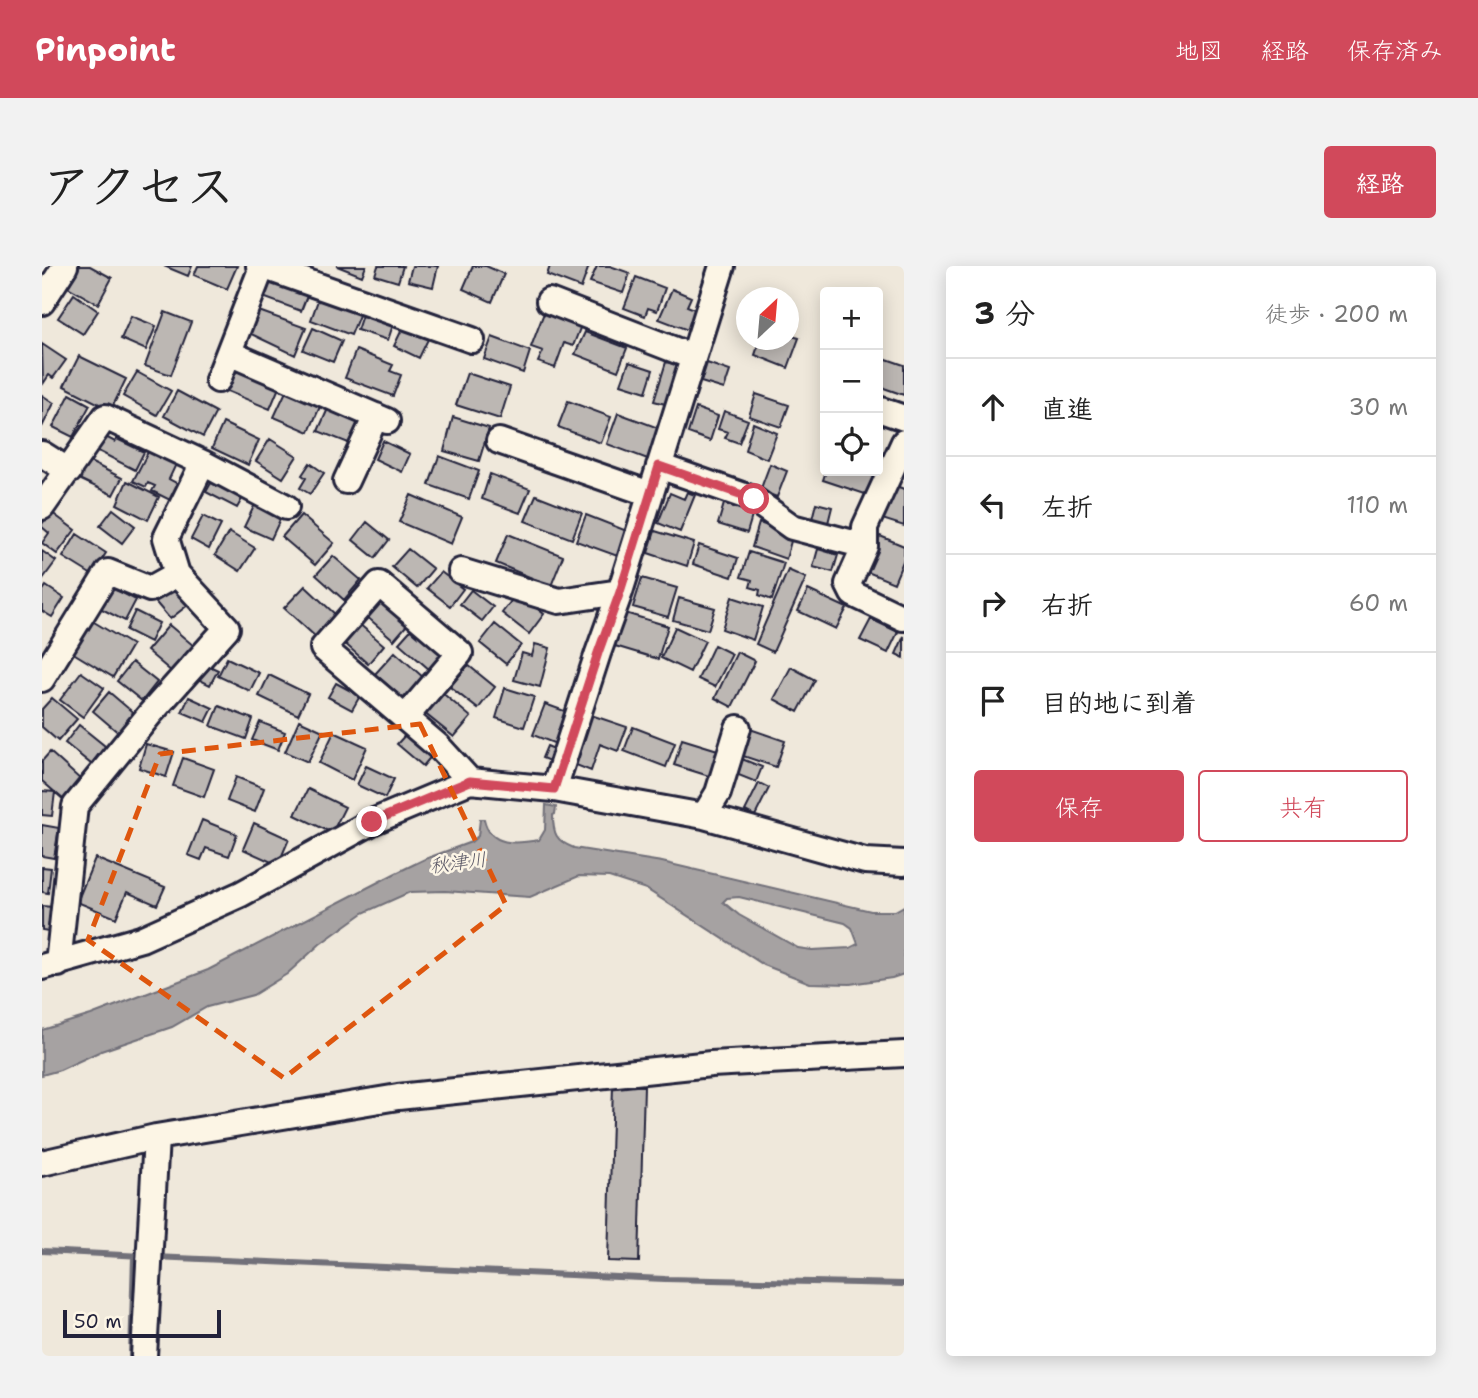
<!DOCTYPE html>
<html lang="ja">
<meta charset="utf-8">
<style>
body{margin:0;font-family:"Shantell Sans","Klee One",sans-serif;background:#f2f2f2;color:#222}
.controls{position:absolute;right:21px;top:21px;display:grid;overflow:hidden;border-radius:7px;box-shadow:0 4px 18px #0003}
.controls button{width:63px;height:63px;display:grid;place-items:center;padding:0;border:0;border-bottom:2px solid #e0e0e0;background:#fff;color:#222;font:35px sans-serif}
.compass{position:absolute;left:694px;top:21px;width:63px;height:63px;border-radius:50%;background:#fff;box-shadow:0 4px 18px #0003;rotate:26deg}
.scale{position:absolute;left:21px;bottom:18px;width:158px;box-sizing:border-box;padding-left:7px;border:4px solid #22223b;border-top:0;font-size:19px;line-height:24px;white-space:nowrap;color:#22223b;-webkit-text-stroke:5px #fcf5e5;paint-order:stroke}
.stop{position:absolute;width:21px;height:21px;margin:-16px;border:5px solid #d1495b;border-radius:50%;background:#fff}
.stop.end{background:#d1495b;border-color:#fff;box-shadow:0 2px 7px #0008}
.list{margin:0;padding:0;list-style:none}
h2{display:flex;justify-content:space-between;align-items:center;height:91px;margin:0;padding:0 28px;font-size:30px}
h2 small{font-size:23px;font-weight:400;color:#767676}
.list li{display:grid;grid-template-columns:46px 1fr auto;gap:21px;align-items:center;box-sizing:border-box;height:98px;padding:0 28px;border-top:2px solid #e0e0e0}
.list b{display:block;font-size:26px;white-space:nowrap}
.list em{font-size:23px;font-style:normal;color:#767676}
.actions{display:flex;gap:14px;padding:21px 28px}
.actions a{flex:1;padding:16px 0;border:2px solid #d1495b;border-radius:7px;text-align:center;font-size:24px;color:#d1495b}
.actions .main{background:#d1495b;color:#fff}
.icon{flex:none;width:38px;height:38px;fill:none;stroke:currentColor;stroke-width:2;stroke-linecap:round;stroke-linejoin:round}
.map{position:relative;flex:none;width:862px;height:1090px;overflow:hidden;border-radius:7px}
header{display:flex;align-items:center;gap:42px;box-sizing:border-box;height:98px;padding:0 35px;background:#d1495b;color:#fff}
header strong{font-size:33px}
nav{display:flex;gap:38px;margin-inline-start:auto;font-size:24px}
.intro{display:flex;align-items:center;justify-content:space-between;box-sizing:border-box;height:168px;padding:0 42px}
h1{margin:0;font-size:49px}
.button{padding:18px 32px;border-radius:7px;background:#d1495b;color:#fff;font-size:24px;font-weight:700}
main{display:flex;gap:42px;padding:0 42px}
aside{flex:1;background:#fff;border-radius:7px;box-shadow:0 4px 18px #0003}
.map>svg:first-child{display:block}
.water{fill:#a6a2a2;stroke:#716f79;stroke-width:2;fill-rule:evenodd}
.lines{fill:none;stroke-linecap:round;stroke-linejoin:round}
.stream{stroke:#716f79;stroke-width:6}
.building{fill:#bcb7b3;stroke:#22223b;stroke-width:2}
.minor-casing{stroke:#22223b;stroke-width:30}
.minor{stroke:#fcf5e5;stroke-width:24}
.route{stroke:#d1495b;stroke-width:9}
.marked{fill:none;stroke:#de560e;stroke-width:5;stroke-dasharray:14 9;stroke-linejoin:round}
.labels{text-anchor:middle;stroke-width:5;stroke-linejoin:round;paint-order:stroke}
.water-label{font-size:19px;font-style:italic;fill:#575564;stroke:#fcf5e5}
</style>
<header>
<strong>Pinpoint</strong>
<nav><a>地図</a><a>経路</a><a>保存済み</a></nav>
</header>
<div class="intro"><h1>アクセス</h1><a class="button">経路</a></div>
<main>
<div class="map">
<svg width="862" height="1090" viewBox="0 0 862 1090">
<rect width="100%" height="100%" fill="#efe8db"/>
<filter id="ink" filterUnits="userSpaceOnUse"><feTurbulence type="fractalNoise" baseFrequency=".0143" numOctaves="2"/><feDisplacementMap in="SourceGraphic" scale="14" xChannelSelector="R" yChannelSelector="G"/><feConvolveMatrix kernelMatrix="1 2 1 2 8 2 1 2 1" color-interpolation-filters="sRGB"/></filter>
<g filter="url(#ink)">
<path class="water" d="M504 539 514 541 513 548 511 549C511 568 514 575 532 582L620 596 829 645H853L862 640V708L850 712 808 718 768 717 722 699 604 623 567 611 537 610 488 631 403 625 368 626 321 647 278 678 245 708 211 729 165 741 130 761 59 785 18 804 0 809V764L49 749 166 704 352 608 383 593 429 576 436 570 438 553H442C448 581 474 578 497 574L503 564ZM697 631 803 657 810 662 816 678 808 682 770 684 756 682 697 649 681 636 685 632Z"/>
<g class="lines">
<path class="stream" d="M0 985 101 990
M112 991 623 1013 862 1018
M89 1090 92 990"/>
</g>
<path class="building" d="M38 0H48L70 12 56 38 26 21Z
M122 0H150L146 10Z
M156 0H195L185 23 152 9Z
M295 0H324L320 10Z
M336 0H361L356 16 333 9Z
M370 0H396L391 21 366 15Z
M431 0H444L462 8 450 36 421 23Z
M508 0H547L539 22 505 9Z
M555 0H568L588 7 581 27 548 16Z
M227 7 268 22 259 45 218 30Z
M594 11 623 22 615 45 606 42 603 50 582 42Z
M280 23 321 39 309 69 269 54Z
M630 23 649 31 645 40 660 46 651 66 617 53Z
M32 28 56 45 41 68 16 52Z
M323 40 354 50 346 74 315 64Z
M214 44 264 62 253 89 205 66Z
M503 44 540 57 531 80 522 77 513 102 496 96 501 85 489 81Z
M123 46 149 56 129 109 103 100Z
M89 50 114 60 104 84 79 73Z
M364 55 389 67 377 92 352 80Z
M271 62 300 75 291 96 261 84Z
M543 66 585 82 576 105 533 88Z
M746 69 757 72 746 102 713 89 718 74H746Z
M450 71 488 85 481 107 442 93Z
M0 78 24 94 11 112 7 109 1 118Z
M314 84 351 99 348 105 359 109 351 130 303 112Z
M37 90 84 113 69 144 22 120Z
M836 90 862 99V129L836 120Z
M587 96 611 104 604 126 579 118Z
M624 96 639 100 627 139 612 135Z
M665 97 688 105 682 123 659 116Z
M190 99 238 119 228 143 180 123Z
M95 106 129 125 115 149 81 130Z
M425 107 468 121 458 153 414 139Z
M246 121 280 136 267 166 232 151Z
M135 125 174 146 161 171 122 150Z
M28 128 48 139 31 171 11 161Z
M714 128 747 139 739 161 707 150Z
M0 129 12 137 0 161Z
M526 135 569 151 559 177 516 161Z
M288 138 320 151 309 178 276 165Z
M654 142 676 150 668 175 646 167Z
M682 145 706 154 697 177 683 172 686 166 676 163Z
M576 147 622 164 611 195 565 178Z
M411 151 447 162 437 195 402 185Z
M181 157 217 174 206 199 170 182Z
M711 157 735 167 725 193 703 184Z
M60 169 73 176 75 173 102 186 93 204 54 184Z
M228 173 255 190 241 212 214 195Z
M341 175 368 188 360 206 333 193Z
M108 182 135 196 127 213 136 218 128 234 110 225 113 220 106 217 104 221 91 215Z
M397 190 437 205 427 233 387 219Z
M46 195 80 212 71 229 37 213Z
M268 197 282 207 268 228 258 222 264 212 260 209Z
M728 198 745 205 735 231 718 225Z
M784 205H834L826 229 781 214Z
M448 208 488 223 478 247 440 233Z
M173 210 204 226 195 242 164 226Z
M85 215 117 231 106 254 75 238Z
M854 220 862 223V260L840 253Z
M645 226 653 229 638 266 616 257 628 227 642 233Z
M369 229 420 251 409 278 357 256Z
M494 229 540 247 530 273 483 255Z
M684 231 713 240 705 267 676 258Z
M216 232 242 245 229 273 202 261Z
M774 237 790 241 786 257 770 253Z
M71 243 93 260 80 277 58 260Z
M9 246 33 264 15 288 0 277 7 267 0 261V258Z
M259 249 292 277 273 299 240 271Z
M544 249 590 267 581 292 534 275Z
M161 250 179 259 167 283 149 273Z
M325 256 347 274 333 292 311 274Z
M717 257 751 268 744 293 710 281Z
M613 265 652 277 645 300 606 287Z
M187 266 213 282 198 305 173 289Z
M35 268 64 287 50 309 21 291Z
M466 268 521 290 509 320 454 297Z
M838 270 862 280V293L852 317 823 305Z
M657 279 696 292 690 311 651 298Z
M366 283 391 303 375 322 350 301Z
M776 283 796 289 791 306 771 301Z
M0 285 14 295 0 314Z
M707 286 742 297 730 334 717 329 718 324 708 321 710 314 699 311Z
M291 290 319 314 302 334 274 309Z
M746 304 764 312 731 386 714 378Z
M399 306 421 323 408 340 385 322Z
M600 312 635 322 626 351 591 341Z
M129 316 147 338 128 353 110 332Z
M4 320 22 332 10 351 0 345V326Z
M67 320 94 334 83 355 56 341Z
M263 320 295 350 275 372 242 342Z
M429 324 451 341 440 355 418 338Z
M766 324 805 342 794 363 756 345Z
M475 327 502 348 487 368 460 347Z
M342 329 370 353 352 374 324 350Z
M690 331 721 341 711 374 680 363Z
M637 332 673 342 666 364 631 354Z
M93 345 117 357 108 376 84 364Z
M583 347 626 360 616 393 573 380Z
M47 353 90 379 71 411 28 385Z
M829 353 856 366 846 387 818 374Z
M316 357 342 379 326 398 300 375Z
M374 358 405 384 388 404 357 377Z
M453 358 479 379 464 398 438 377Z
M127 359 152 380 130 406 105 385Z
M633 361 663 375 648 406 619 392Z
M862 370V392L854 388Z
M493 378 508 382 498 421 472 414 480 387 490 390Z
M672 379 690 388 673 421 656 413Z
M353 386 382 412 363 434 333 408Z
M695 386 713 395 690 441 673 432Z
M185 392 217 407 208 425 176 410Z
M90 396 115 416 100 435 75 415Z
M163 398 176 404 168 419 156 413Z
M426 399 453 421 436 443 408 421Z
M749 401 773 414 756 446 732 433Z
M39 406 62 422 41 451 18 434Z
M227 409 266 428 256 449 217 430Z
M294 417 318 430 310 444 286 431Z
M463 422 492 431 482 461 454 452Z
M398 425 429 451 412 471 381 446Z
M67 426 94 449 78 468 51 445Z
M147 431 171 442 164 456 140 446Z
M10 432 35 453 16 475 0 461V443Z
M503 438 531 448 519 480 491 469Z
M177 440 211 453 204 473 169 460Z
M546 448 585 461 576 485 558 478 549 505 529 497Z
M257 454 281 465 266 496 243 486Z
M218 456 243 466 236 484 210 474Z
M37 459 63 480 49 498 23 477Z
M591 461 633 477 624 501 582 485Z
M705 462 743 475 734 501 695 488Z
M367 465 392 487 381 500 355 478Z
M292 466 325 481 310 514 277 497Z
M640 473 679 485 670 511 632 499Z
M104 478 132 486 124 511 97 502Z
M505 480 517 485 512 497 500 492Z
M8 486 39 514 22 534 0 515V495Z
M695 491 720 501 714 516 689 506Z
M141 492 172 503 162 531 131 520Z
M324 500 352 513 343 532 315 519Z
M194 511 222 522 213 546 185 535Z
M717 517 727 522 713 550 703 545Z
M266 523 303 541 290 567 253 549Z
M0 525 13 526 10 550 0 549Z
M160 554 195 568 187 590 164 582 159 594 146 589Z
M212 557 247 573 236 599 201 583Z
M0 559 17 562 12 592 0 590Z
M53 592 123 621 115 639 85 626 74 652 35 636Z
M0 601 9 602 6 627 0 626Z
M0 640 10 641 7 665 0 664Z
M571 819 602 820 597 996 566 995Z"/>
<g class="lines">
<g class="minor-casing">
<path id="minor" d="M220 0 430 74
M507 35 651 91
M0 36 23 0
M187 87 345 155
M176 114 220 1 217 0
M836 143 862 152
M457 175 608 228
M0 188 27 205
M617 200 711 233 750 261 823 280
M304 215 334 150
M0 241 63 151 161 197 244 241
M419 305 517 335 578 326
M861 352 811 328 806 318 823 280V261L862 176
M0 413 66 306 108 323 135 308
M363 452 418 387 337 318 281 382 397 481 428 515
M512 523 556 387 578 326 680 0
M662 550 676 527 696 462
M16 698 33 540 108 448 185 362 135 308 124 272 161 197
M0 701 99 673 199 628 330 556 428 515 512 523 662 550 823 595 862 597
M0 897 114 871 356 831 669 798 862 788
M102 1090 114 871"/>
</g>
<use href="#minor" class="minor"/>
</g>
</g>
<g class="lines" filter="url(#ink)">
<path class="route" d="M330 556 428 515 512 523 556 387 578 326 617 200 712 233"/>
</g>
<path class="marked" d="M378 458 464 639 242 812 46 674 118 488Z"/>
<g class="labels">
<g class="water-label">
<text transform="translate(416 596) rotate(-7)" y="7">秋津川</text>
</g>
</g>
</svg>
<div class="controls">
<button>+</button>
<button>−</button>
<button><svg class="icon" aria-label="locate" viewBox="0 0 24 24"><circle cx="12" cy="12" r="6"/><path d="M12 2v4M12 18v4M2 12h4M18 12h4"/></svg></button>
</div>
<svg class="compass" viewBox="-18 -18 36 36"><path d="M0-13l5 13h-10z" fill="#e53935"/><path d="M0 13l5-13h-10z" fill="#767676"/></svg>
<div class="scale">50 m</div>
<div class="stop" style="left:712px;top:233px"></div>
<div class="stop end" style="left:330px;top:556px"></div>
</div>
<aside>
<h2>3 分<small>徒歩 · 200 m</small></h2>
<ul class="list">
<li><svg class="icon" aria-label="ahead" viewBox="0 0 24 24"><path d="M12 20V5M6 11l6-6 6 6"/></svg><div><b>直進</b></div><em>30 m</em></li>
<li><svg class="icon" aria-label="left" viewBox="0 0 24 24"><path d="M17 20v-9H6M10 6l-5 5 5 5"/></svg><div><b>左折</b></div><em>110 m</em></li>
<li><svg class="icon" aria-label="right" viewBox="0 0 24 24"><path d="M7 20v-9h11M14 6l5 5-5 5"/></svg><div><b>右折</b></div><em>60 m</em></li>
<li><svg class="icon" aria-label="arrive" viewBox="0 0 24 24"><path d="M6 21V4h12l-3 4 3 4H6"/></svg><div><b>目的地に到着</b></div></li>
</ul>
<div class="actions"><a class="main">保存</a><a>共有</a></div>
</aside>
</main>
